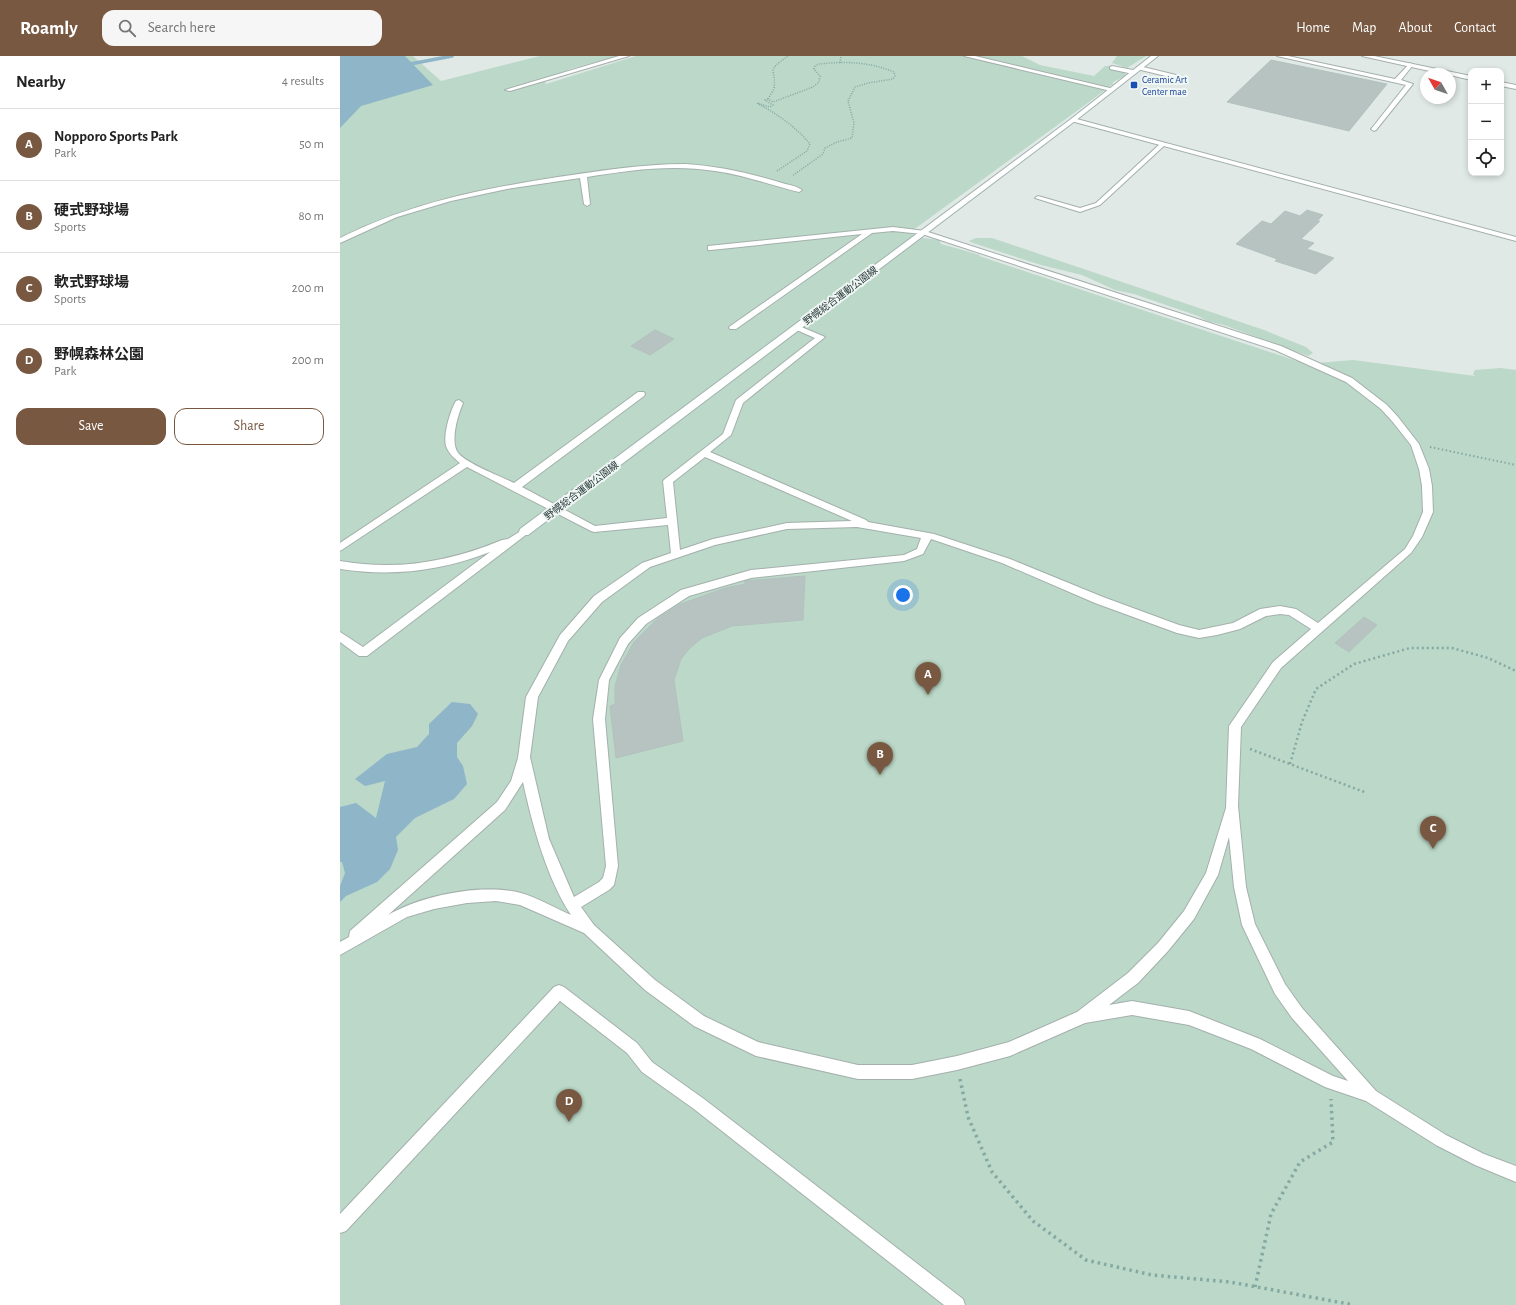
<!DOCTYPE html>
<meta charset="utf-8">
<style>
body{margin:0;font-family:"Alegreya Sans","Noto Sans JP",sans-serif;background:#f6f6f6;color:#222}
.controls{position:absolute;right:12px;top:12px;display:grid;overflow:hidden;border-radius:8px;box-shadow:0 2px 6px #0003}
.controls button{width:36px;height:36px;display:grid;place-items:center;padding:0;border:0;border-bottom:1px solid #e0e0e0;background:#fff;color:#222;font:20px sans-serif}
.compass{position:absolute;left:1080px;top:12px;width:36px;height:36px;border-radius:50%;background:#fff;box-shadow:0 2px 6px #0003;rotate:310deg}
.you{position:absolute;left:563px;top:539px;width:14px;height:14px;margin:-10px;border:3px solid #fff;border-radius:50%;background:#1a73e8;box-shadow:0 0 0 6px #1a73e833}
.badge{display:grid;place-items:center;width:26px;height:26px;border-radius:50%;background:#785841;color:#fff;font-size:13px;font-weight:700}
.pin{position:absolute;translate:-50% -33px;filter:drop-shadow(0 1px 2px #0008)}
.pin::after{content:'';position:absolute;top:21px;width:14px;height:12px;background:inherit;clip-path:polygon(0 0,100% 0,50% 100%)}
.list{margin:0;padding:0;list-style:none}
h2{display:flex;justify-content:space-between;align-items:center;height:52px;margin:0;padding:0 16px;font-size:17px}
h2 small{font-size:13px;font-weight:400;color:#767676}
.list li{display:grid;grid-template-columns:26px 1fr auto;gap:12px;align-items:center;box-sizing:border-box;height:72px;padding:0 16px;border-top:1px solid #e0e0e0}
.list b{display:block;font-size:15px;white-space:nowrap}
.list p{margin:0;font-size:13px;white-space:nowrap;color:#767676}
.list em{font-size:13px;font-style:normal;color:#767676}
.actions{display:flex;gap:8px;padding:12px 16px}
.actions a{flex:1;padding:9px 0;border:1px solid #785841;border-radius:12px;text-align:center;font-size:14px;color:#785841}
.actions .main{background:#785841;color:#fff}
.icon{flex:none;width:22px;height:22px;fill:none;stroke:currentColor;stroke-width:2;stroke-linecap:round;stroke-linejoin:round}
.map{position:relative;flex:none;width:1176px;height:1249px;overflow:hidden}
header{display:flex;align-items:center;gap:24px;box-sizing:border-box;height:56px;padding:0 20px;background:#785841;color:#fff}
header strong{font-size:19px}
nav{display:flex;gap:22px;margin-inline-start:auto;font-size:14px}
.search{width:280px;height:36px;background:#f6f6f6;display:flex;align-items:center;gap:10px;box-sizing:border-box;padding:0 14px;border-radius:12px;color:#767676;font-size:15px}
main{display:flex}
aside{flex:1;background:#fff}
.map>svg:first-child{display:block}
.green{fill:#bbd8c8}
.water{fill:#8eb5c8}
.lines{fill:none;stroke-linecap:round;stroke-linejoin:round}
.stream{stroke:#8eb5c8;stroke-width:3.5}
.building{fill:#b6c3c0;stroke:#b3c2be}
.lane-casing{stroke:#a4b0ad;stroke-width:2}
.street-casing{stroke:#a4b0ad;stroke-width:2}
.secondary-casing{stroke:#a1b3b0;stroke-width:2}
.path-far3{stroke:#84a9a3;stroke-width:1.5;stroke-dasharray:1 1.5;stroke-linecap:butt}
.path-far2{stroke:#84a9a3;stroke-width:2;stroke-dasharray:1.5 2.5;stroke-linecap:butt}
.path-far1{stroke:#84a9a3;stroke-width:2.5;stroke-dasharray:2 3;stroke-linecap:butt}
.path{stroke:#84a9a3;stroke-width:3.5;stroke-dasharray:2.5 4;stroke-linecap:butt}
.lane{fill:#fff;fill-rule:evenodd}
.street{fill:#fff;fill-rule:evenodd}
.secondary{fill:#fff;fill-rule:evenodd}
.transit-dot{fill:#1a4fb4;stroke:#f0f6f4;stroke-width:1.5}
.labels{text-anchor:middle;stroke-width:4;stroke-linejoin:round;paint-order:stroke}
.far-transit-label{font-size:10px;fill:#164399;stroke:#f0f6f4;text-anchor:start}
.far-street-label{font-size:10px;fill:#233735;stroke:#f0f6f4}
</style>
<header>
<strong>Roamly</strong>
<div class="search"><svg class="icon" aria-label="search" viewBox="0 0 24 24"><circle cx="10" cy="10" r="6"/><path d="M15 15l6 6"/></svg>Search here</div>
<nav><a>Home</a><a>Map</a><a>About</a><a>Contact</a></nav>
</header>
<main>
<aside>
<h2>Nearby<small>4 results</small></h2>
<ul class="list">
<li><span class="badge">A</span><div><b>Nopporo Sports Park</b><p>Park</p></div><em>50 m</em></li>
<li><span class="badge">B</span><div><b>硬式野球場</b><p>Sports</p></div><em>80 m</em></li>
<li><span class="badge">C</span><div><b>軟式野球場</b><p>Sports</p></div><em>200 m</em></li>
<li><span class="badge">D</span><div><b>野幌森林公園</b><p>Park</p></div><em>200 m</em></li>
</ul>
<div class="actions"><a class="main">Save</a><a>Share</a></div>
</aside>
<div class="map">
<svg width="1176" height="1249" viewBox="0 0 1176 1249">
<rect width="100%" height="100%" fill="#e0e9e6"/>
<path class="green" d="M0 0H73L101 25 200 0H278L230 13 204 24 206 28 296 0H682L700 9 754 20 765 10H770L785 16V20L773 26V28L745 49 569 177 583 182 599 184 601 188 640 199 639 200 966 308 1013 304 1135 320 1133 318 1135 314 1161 312 1176 314V1249H0Z
M777 0H806L787 12 772 7Z
M636 182H652L924 274 966 291 973 297 968 300 884 269 867 265 858 260 794 238 775 234 742 219 701 209 633 187 629 185Z"/>
<path class="water" d="M0 0H65L93 29 21 50 0 72Z
M112 646 130 648 138 658 132 670 117 687V701L123 710 127 728 114 743 75 762 56 781 58 794 50 813 37 826 6 840 0 846V830L5 817 2 806H0V751L16 747 36 762 45 725 25 730 15 723 47 698 77 691 89 678V668Z"/>
<g class="lines">
<path class="stream" d="M65 9 112 0"/>
</g>
<path class="building" d="M931 4 1047 28 1009 75 887 46Z
M967 154 983 159 977 165H980L961 183 974 187 967 193 994 202 976 218 935 205 937 203 896 188 922 165 931 168 945 155 960 160Z
M315 274 334 283 310 299 291 290Z
M465 520 463 564 392 570 362 582 350 592 341 603 334 624 343 685 276 702 270 650 275 648V630L281 609 294 586 317 563 338 549 385 532 405 528V525Z
M1024 561 1037 569 1009 596 995 587Z"/>
<g class="lines">
<g class="lane-casing">
<path id="lane" d="M937 0H948L1055 23 1070 7 1073 9 1061 24 1073 28 1036 74 1034 75 1031 73 1032 72 1066 29Z
M772 10 793 14 796 16 793 18 770 13V11Z
M799 10 836 19 837 20 834 22 797 13V11Z
M821 87 826 88 760 149 740 156 695 142 698 140 740 152 756 147Z
M345 108C378 110 410 117 442 127 449 129 457 130 462 134L459 136C431 129 404 119 375 115 333 108 289 114 247 121L250 148 247 150 244 148 240 122 167 133 111 145 57 161 0 187V182C70 147 141 133 218 121 260 115 302 108 345 108Z
M553 171 585 175 941 290 1012 322 1047 349 1058 361 1079 388 1089 413 1092 430 1093 456 1082 481 1071 497 941 612 901 671 898 750 906 831 915 868 945 928 962 952 1036 1035 1106 1079 1144 1098 1176 1110V1126L1135 1109 1096 1089 1026 1045 985 1031 911 993 849 969 792 959 745 967 670 1000 617 1014 572 1023H518L416 1000 354 970 305 934 244 877 180 849 156 845 127 847 94 853 67 861 0 899V886L9 881 10 875 157 746 171 725 178 702 186 641 220 579 254 540 302 507 331 497 328 469 254 476 251 475 127 411 0 495V487L120 407C114 402 109 398 106 390 103 379 110 355 116 345L119 344 123 347C118 359 109 387 119 398 130 409 160 420 174 427L298 336H304L305 338 304 340 182 431 255 470 327 462 323 425 325 423 383 378 396 344 475 282 452 272 456 270H459L485 281 403 347 391 379 370 396 526 464 528 466 594 478 670 503 763 541 839 569 859 574 893 567 920 553 940 550 956 553 978 567 1065 493 1073 480 1083 456 1082 430 1079 413 1071 389 1052 365 1041 353 1006 326 935 294 582 178 553 175 532 177 396 273H390L389 271 522 178 371 194H368V190ZM365 401 512 465 447 467 373 483 340 494 333 426ZM517 471 581 482 577 493 564 499 411 514 341 534 298 562 280 582 259 624 253 663 266 810 263 822 259 826 234 841 209 783 190 701 198 641 228 585 262 546 310 511 375 489 447 473ZM591 483 662 507 755 547 837 577 859 582 877 579 900 573 926 560 940 558 949 559 971 573 933 606 889 670 886 752 866 817 844 855 818 887 788 917 737 956 669 986 617 1000 572 1009H518L418 986 364 960 315 924 254 869 241 851 269 834 274 829 278 810 265 663 269 624 288 588 306 568 349 540 411 522 564 505 583 498ZM183 726C192 768 207 823 231 859 215 852 198 842 181 837 142 827 82 839 48 859L165 754ZM889 781 894 831 902 869 935 938 952 962 1008 1025 993 1020 920 983 849 955 792 945 769 949 798 927 828 895 854 863 878 819Z
M184 473 187 474 189 476 187 478 27 600H19L0 586V576L23 591 150 496C101 515 52 521 0 513V505C57 515 109 506 162 484L168 483Z
M219 929 224 931 297 987 312 1006 364 1043 623 1243 625 1249H604L354 1053 302 1016 287 997 220 945 6 1175 0 1177V1158L214 931Z"/>
</g>
<g class="street-casing">
<path id="street" d="M279 0H289L170 35 165 34Z
M624 0H635L774 33 771 35Z
M1022 0H1034L1131 20V24L1110 19V18H1103Z
M1161 26 1176 29V33L1161 30Z
M733 62 1176 181V185L731 65 730 64Z"/>
</g>
<g class="secondary-casing">
<path id="secondary" d="M811 0H818L735 65 188 479H180L179 476 180 473 731 63Z"/>
</g>
<path class="path-far3" d="M500 7 501 0
M428 43 434 33C437 11 424 17 448 0
M437 115 467 95 470 88C455 70 437 58 417 47L430 51 433 49 425 44 428 43 433 46 473 31 479 26 480 20 474 13 475 10 479 8C505 5 530 6 554 16L555 20 553 23 528 27 515 31 508 45 514 67 512 82 497 86 485 92 483 98 452 120"/>
<path class="path-far2" d="M1090 391 1176 409"/>
<path class="path-far1" d="M910 693 1027 737
M950 708 962 666 976 633 1014 608 1070 592H1112L1148 602 1176 615"/>
<path class="path" d="M620 1023 628 1061 652 1116 693 1165 746 1204 812 1219 890 1226 1014 1249
M915 1231 931 1158 960 1106 993 1086 991 1043"/>
<use href="#lane" class="lane"/>
<use href="#street" class="street"/>
<use href="#secondary" class="secondary"/>
</g>
<rect class="transit-dot" x="790" y="25" width="8" height="8" rx="2"/>
<g class="labels">
<g class="far-transit-label">
<text x="802" y="27">Ceramic Art<tspan x="802" dy="12">Center mae</tspan></text>
</g>
<g class="far-street-label">
<text transform="translate(500 239) rotate(-37)" y="4">野幌総合運動公園線</text>
<text transform="translate(241 434) rotate(-37)" y="4">野幌総合運動公園線</text>
</g>
</g>
</svg>
<div class="controls">
<button>+</button>
<button>−</button>
<button><svg class="icon" aria-label="locate" viewBox="0 0 24 24"><circle cx="12" cy="12" r="6"/><path d="M12 2v4M12 18v4M2 12h4M18 12h4"/></svg></button>
</div>
<svg class="compass" viewBox="-18 -18 36 36"><path d="M0-13l5 13h-10z" fill="#e53935"/><path d="M0 13l5-13h-10z" fill="#767676"/></svg>
<div class="you"></div>
<div class="pin badge" style="left:588px;top:639px">A</div>
<div class="pin badge" style="left:540px;top:719px">B</div>
<div class="pin badge" style="left:1093px;top:793px">C</div>
<div class="pin badge" style="left:229px;top:1066px">D</div>
</div>
</main>
